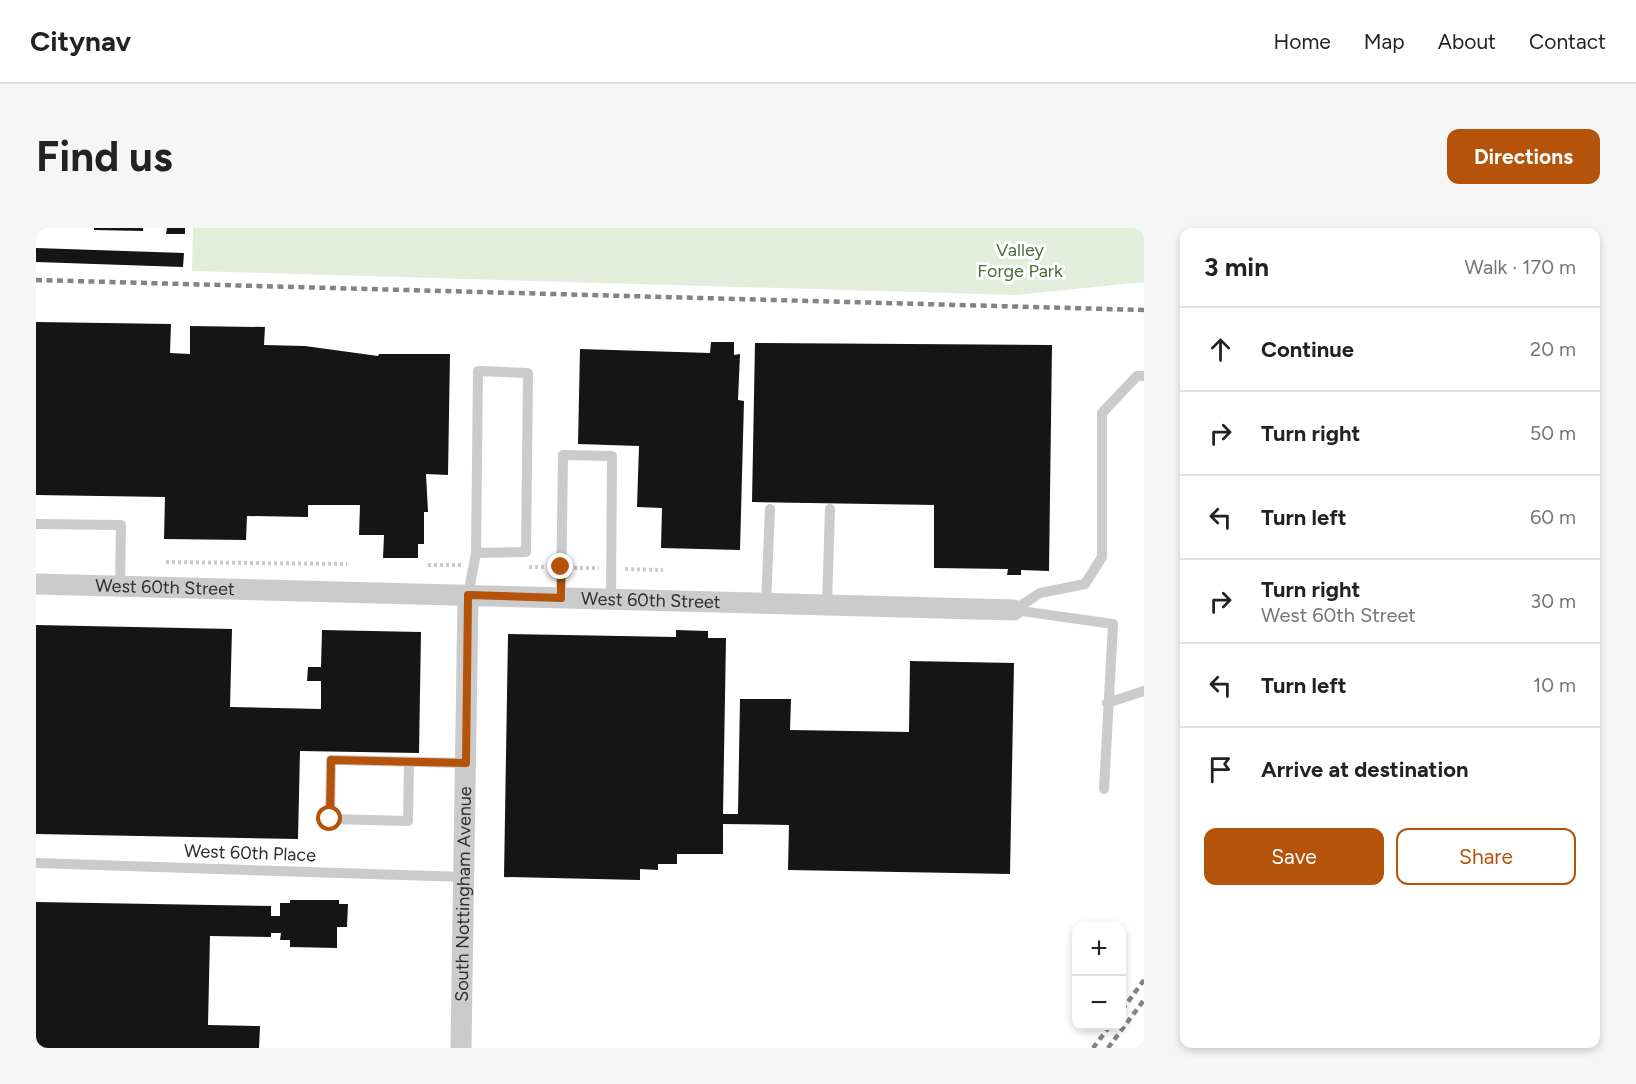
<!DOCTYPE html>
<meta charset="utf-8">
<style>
body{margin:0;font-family:Figtree,sans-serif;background:#f6f6f6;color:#222}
.controls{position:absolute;right:18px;bottom:18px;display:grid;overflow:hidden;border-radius:12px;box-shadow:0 3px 9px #0003}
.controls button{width:54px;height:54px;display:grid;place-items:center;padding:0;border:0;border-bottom:2px solid #e0e0e0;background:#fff;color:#222;font:30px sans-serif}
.stop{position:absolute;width:18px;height:18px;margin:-14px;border:4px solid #b45309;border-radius:50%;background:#fff}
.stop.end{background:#b45309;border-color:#fff;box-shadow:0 2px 6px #0008}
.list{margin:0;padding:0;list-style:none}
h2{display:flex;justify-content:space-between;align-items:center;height:78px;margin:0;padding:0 24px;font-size:26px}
h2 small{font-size:20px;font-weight:400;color:#767676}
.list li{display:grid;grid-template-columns:39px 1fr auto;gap:18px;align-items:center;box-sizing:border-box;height:84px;padding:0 24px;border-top:2px solid #e0e0e0}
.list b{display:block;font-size:22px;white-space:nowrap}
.list p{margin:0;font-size:20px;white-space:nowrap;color:#767676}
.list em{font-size:20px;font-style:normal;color:#767676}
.actions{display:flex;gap:12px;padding:18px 24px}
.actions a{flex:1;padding:14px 0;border:2px solid #b45309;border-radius:12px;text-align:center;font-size:21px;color:#b45309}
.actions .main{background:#b45309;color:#fff}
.icon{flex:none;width:33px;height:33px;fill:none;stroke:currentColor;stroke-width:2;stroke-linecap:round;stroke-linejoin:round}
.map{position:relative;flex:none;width:1108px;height:820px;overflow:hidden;border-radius:12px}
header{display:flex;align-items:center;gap:36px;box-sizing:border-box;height:84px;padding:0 30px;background:#fff;border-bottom:2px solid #e0e0e0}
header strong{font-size:28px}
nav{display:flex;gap:33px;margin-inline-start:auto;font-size:21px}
.intro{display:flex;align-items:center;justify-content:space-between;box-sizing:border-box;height:144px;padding:0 36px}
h1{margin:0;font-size:42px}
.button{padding:15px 27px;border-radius:12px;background:#b45309;color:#fff;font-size:21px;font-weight:700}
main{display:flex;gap:36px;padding:0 36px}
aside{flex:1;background:#fff;border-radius:12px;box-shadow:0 3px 9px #0003}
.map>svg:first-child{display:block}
.green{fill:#e2eddb}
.building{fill:#151515}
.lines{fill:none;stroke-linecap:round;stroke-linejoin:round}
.path{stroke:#cbcbcb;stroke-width:4;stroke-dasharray:3 3;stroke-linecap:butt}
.service{stroke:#cbcbcb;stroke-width:10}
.minor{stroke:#cbcbcb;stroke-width:21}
.rail{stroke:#838383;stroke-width:4.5;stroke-dasharray:6 4.5;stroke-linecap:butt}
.route{stroke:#b45309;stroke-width:8}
.labels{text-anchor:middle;stroke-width:6;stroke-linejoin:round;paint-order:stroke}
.park-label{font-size:18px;fill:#4a6d39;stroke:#fff}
.street-label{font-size:18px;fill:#2e2e2e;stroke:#fff}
</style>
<header>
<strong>Citynav</strong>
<nav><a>Home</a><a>Map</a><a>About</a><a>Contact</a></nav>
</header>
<div class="intro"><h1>Find us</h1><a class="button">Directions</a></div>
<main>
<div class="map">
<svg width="1108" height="820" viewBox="0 0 1108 820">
<rect width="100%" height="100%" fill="#fff"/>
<path class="green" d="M157 0H1108V54L980 67 156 43Z"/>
<path class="building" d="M58 0H107V3L58 2Z
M131 0H149V6H130Z
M0 20 148 25 147 39 0 34Z
M0 94 135 96 134 125 154 126V98L229 99 228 117 269 118 342 128 343 126H414L412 247 390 246 392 284H388V316H382V330H347L348 307H323L324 277H272V289L211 288 210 312 128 311 129 269 0 267Z
M675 114H698V127L704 126 702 172 708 173 704 322 625 320 626 280 601 279 603 218 542 216 544 121 674 125Z
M719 115 1016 117 1013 343 985 342V347H971L972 341 898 340V277L716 274Z
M0 397 196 401 194 479 285 481V453H271L272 439H285L286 402 385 404 383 525 264 523 262 611 0 606Z
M640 402 672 403V410H690L687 586H702L704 471H755L754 502 873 504 874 433 978 435 974 646 752 642 753 597 687 596V626H641V636H622V642L604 641V652L468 649 472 406 640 409Z
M254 672H303V676H312L311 699H301V720L254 719V712H244L245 705H235V709L174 708 172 797 224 798 223 820H0V674L235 678V688H244V675H254Z"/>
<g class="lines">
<path class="path" d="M130 334 311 336
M392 337H425
M493 339H512
M538 340H563
M589 341 627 342"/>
<path class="service" d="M0 296 85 297 84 358
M432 367 440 325 442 143 492 145 490 324 440 325
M525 370 527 227 576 228 575 371
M730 376 734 281
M791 377 794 281
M978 382 1004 365 1049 356 1066 329V185L1101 148H1108
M978 382 1077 396 1068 561
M1071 475 1108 463
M373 534 372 593 294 591 295 532 430 535
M0 635 428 649"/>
<g class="minor">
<path id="s1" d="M0 356 978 382"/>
<path id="s2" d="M425 820 432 367"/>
</g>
<path class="rail" d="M0 52 1108 82
M1086 782 1108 752
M1057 820 1074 798
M1072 820 1108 772"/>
</g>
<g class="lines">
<path class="route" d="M294 591 295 532 430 535 432 367 525 370V339"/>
</g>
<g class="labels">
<g class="park-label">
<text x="984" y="28">Valley<tspan x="984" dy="21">Forge Park</tspan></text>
</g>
<g class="street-label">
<text dy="6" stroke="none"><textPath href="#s1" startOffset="129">West 60th Street</textPath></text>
<text dy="6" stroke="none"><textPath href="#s1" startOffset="615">West 60th Street</textPath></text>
<text transform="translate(214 625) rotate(2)" y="6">West 60th Place</text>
<text dy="6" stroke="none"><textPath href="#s2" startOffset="154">South Nottingham Avenue</textPath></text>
</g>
</g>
</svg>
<div class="controls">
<button>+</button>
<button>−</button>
</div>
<div class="stop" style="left:294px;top:591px"></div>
<div class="stop end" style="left:525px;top:339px"></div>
</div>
<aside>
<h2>3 min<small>Walk · 170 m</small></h2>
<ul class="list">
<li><svg class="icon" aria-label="ahead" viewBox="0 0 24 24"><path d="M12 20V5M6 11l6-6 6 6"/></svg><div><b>Continue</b></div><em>20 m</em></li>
<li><svg class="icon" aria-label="right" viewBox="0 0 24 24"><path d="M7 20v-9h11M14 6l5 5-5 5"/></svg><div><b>Turn right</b></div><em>50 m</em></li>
<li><svg class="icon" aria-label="left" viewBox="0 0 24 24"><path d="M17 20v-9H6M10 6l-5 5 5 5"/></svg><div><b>Turn left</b></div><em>60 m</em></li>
<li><svg class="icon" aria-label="right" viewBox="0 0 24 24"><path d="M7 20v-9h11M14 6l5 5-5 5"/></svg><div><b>Turn right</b><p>West 60th Street</p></div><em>30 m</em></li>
<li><svg class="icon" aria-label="left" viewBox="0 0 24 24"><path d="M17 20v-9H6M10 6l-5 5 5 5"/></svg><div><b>Turn left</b></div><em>10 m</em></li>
<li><svg class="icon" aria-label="arrive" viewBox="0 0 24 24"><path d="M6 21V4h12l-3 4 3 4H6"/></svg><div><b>Arrive at destination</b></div></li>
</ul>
<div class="actions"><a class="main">Save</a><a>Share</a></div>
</aside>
</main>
